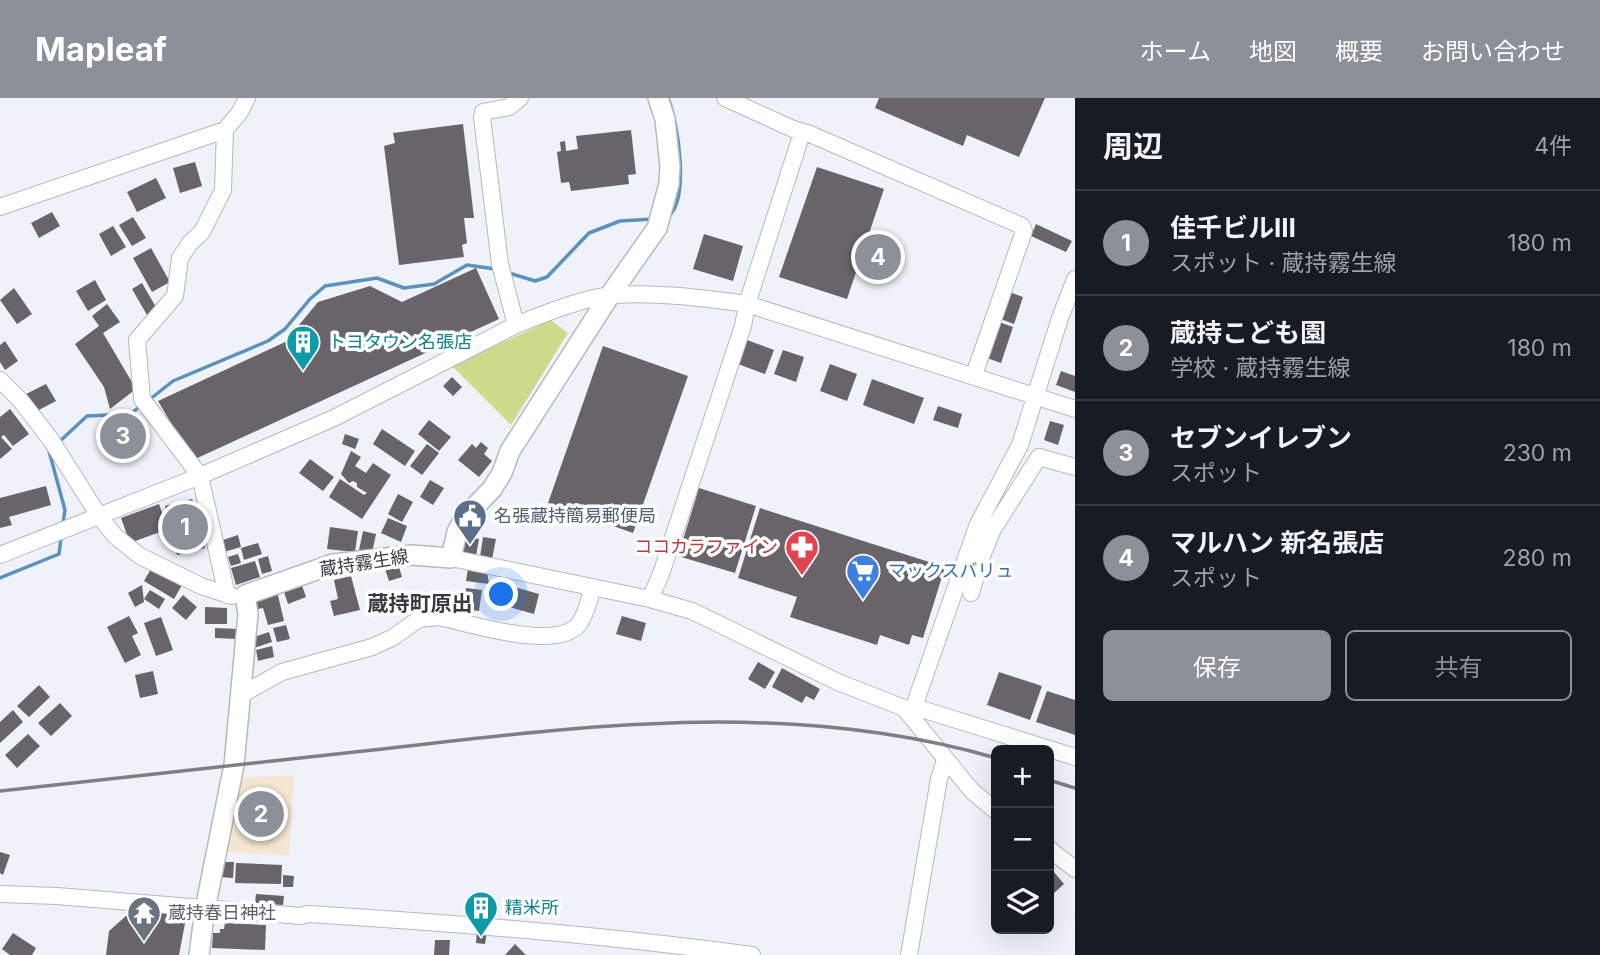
<!DOCTYPE html>
<html lang="ja">
<meta charset="utf-8">
<style>
body{margin:0;font-family:Inter,"Noto Sans JP",sans-serif;background:#242831;color:#f1f3f6}
.controls{position:absolute;right:21px;bottom:21px;display:grid;overflow:hidden;border-radius:10px;box-shadow:0 7px 28px #0002}
.controls button{width:63px;height:63px;display:grid;place-items:center;padding:0;border:0;border-bottom:2px solid #363941;background:#171b24;color:#f1f3f6;font:35px sans-serif}
.you{position:absolute;left:502px;top:497px;width:24px;height:24px;margin:-18px;border:5px solid #fff;border-radius:50%;background:#1a73e8;box-shadow:0 0 0 10px #1a73e833}
.badge{display:grid;place-items:center;width:46px;height:46px;border-radius:50%;background:#8c9099;color:#fff;font-size:23px;font-weight:700}
.pin{position:absolute;translate:-50% -50%;border:4px solid #fff;box-shadow:0 2px 7px #0006}
.list{margin:0;padding:0;list-style:none}
h2{display:flex;justify-content:space-between;align-items:center;height:91px;margin:0;padding:0 28px;font-size:30px}
h2 small{font-size:23px;font-weight:400;color:#9ea1a6}
.list li{display:grid;grid-template-columns:46px 1fr auto;gap:21px;align-items:center;box-sizing:border-box;height:105px;padding:0 28px;border-top:2px solid #363941}
.list b{display:block;font-size:26px;white-space:nowrap}
.list p{margin:0;font-size:23px;white-space:nowrap;color:#9ea1a6}
.list em{font-size:23px;font-style:normal;color:#9ea1a6}
.actions{display:flex;gap:14px;padding:21px 28px}
.actions a{flex:1;padding:16px 0;border:2px solid #8c9099;border-radius:10px;text-align:center;font-size:24px;color:#8c9099}
.actions .main{background:#8c9099;color:#fff}
.icon{flex:none;width:38px;height:38px;fill:none;stroke:currentColor;stroke-width:2;stroke-linecap:round;stroke-linejoin:round}
.map{position:relative;flex:none;width:1075px;height:857px;overflow:hidden}
header{display:flex;align-items:center;gap:42px;box-sizing:border-box;height:98px;padding:0 35px;background:#8c9099;color:#fff}
header strong{font-size:33px}
nav{display:flex;gap:38px;margin-inline-start:auto;font-size:24px}
main{display:flex}
aside{flex:1;background:#171b24}
.map>svg:first-child{display:block}
.education{fill:#f5e6d3}
.green{fill:#cbdb8b}
.lines{fill:none;stroke-linecap:round;stroke-linejoin:round}
.stream{stroke:#5a92bc;stroke-width:3.5}
.building{fill:#686469}
.minor-casing{stroke:#b5b9bf;stroke-width:18}
.major-casing{stroke:#b5b9bf;stroke-width:22}
.minor{stroke:#fff;stroke-width:16}
.major{stroke:#fff;stroke-width:19}
.rail{stroke:#7d7f83;stroke-width:3.5}
.labels{text-anchor:middle;stroke-width:7;stroke-linejoin:round;paint-order:stroke}
.culture-label{font-size:18px;fill:#0d838f;stroke:#fff;text-anchor:start}
.service-label{font-size:18px;fill:#4e5e75;stroke:#fff;text-anchor:start}
.health-label{font-size:18px;fill:#be3a42;stroke:#fff;text-anchor:end}
.street-label{font-size:18px;fill:#393a3d;stroke:#fff}
.shop-label{font-size:18px;fill:#366cbe;stroke:#fff;text-anchor:start}
.worship-label{font-size:18px;fill:#5b616d;stroke:#fff;text-anchor:start}
.quarter-label{font-size:21px;font-weight:bold;fill:#393a3d;stroke:#fff}
</style>
<header>
<strong>Mapleaf</strong>
<nav><a>ホーム</a><a>地図</a><a>概要</a><a>お問い合わせ</a></nav>
</header>
<main>
<div class="map">
<svg width="1075" height="857" viewBox="0 0 1075 857">
<rect width="100%" height="100%" fill="#eff2f9"/>
<path class="education" d="M294 677 289 758 223 753 237 680Z"/>
<path class="green" d="M551 222 568 235 511 327 452 268Z"/>
<g class="lines">
<path class="stream" d="M668 119C690 101 678 24 668 0
M509 175 535 183 547 179 589 135 620 123 654 121
M149 302 173 283 268 243 285 231 310 201 325 188 377 180 404 190 434 186 467 167 495 171
M59 344 87 318 131 316 140 308
M51 352 49 353 65 412 63 425
M0 480 59 456 61 440"/>
</g>
<path class="building" d="M879 0H1045L1019 59 967 37 963 48 875 10Z
M463 26 474 120H464L467 145 462 147 464 159 399 167 384 48 395 45 393 35Z
M631 32 636 76 628 77 629 86 571 93 569 84 561 85 557 54 561 53 560 44 565 43 566 53 578 51 576 38Z
M195 64 202 88 180 95 173 70Z
M817 69 884 91 847 201 779 179Z
M156 80 166 100 137 114 127 94Z
M52 114 60 128 39 140 31 125Z
M133 119 146 140 132 148 119 127Z
M1036 126 1072 143 1066 154 1031 138Z
M113 128 126 149 111 158 99 136Z
M704 136 743 148 733 183 693 171Z
M151 150 170 184 152 194 133 160Z
M476 170 499 221 193 362 158 303 285 244 318 204 370 188 402 204Z
M95 182 106 202 88 213 76 193Z
M142 185 157 211 147 217 132 191Z
M14 190 32 216 17 226 0 202Z
M1007 193 1023 199 1014 226 998 220Z
M107 206 120 224 103 235 136 291 110 311 104 289 75 246 99 228 92 218Z
M996 223 1013 229 1001 265 984 259Z
M747 242 774 252 765 276 738 266Z
M5 243 18 263 5 272 0 264V247Z
M603 248 688 278 633 435 548 405Z
M783 252 804 259 796 284 774 276Z
M830 266 857 276 847 303 820 293Z
M1061 273 1075 278V294L1056 287Z
M452 279 462 289 453 298 443 288Z
M872 281 924 300 914 326 863 307Z
M46 286 56 303 35 314 26 296Z
M938 308 962 316 958 330 933 322Z
M10 311 29 336 13 348 4 337 1 339 12 351 0 361V319Z
M429 322 451 339 439 353 418 336Z
M132 323 141 343 114 354 106 333Z
M1050 323 1064 327 1058 347 1044 342Z
M382 331 415 353 405 368 373 346Z
M345 336 359 341 355 351 342 346Z
M481 344 488 350 484 356 492 363 479 379 458 362 472 346 476 350Z
M427 346 439 355 422 377 410 368Z
M351 353 361 359 355 368 366 375 373 365 391 377 362 421 329 399 340 381 364 397 367 395 357 389V385L353 383 349 385 341 376Z
M310 361 334 379 323 393 299 375Z
M430 382 444 390 433 407 420 399Z
M46 388 51 407 9 419 12 427 0 430V400Z
M699 390 756 408 735 475 678 458Z
M398 396 413 404 402 424 388 416Z
M192 401 205 450 177 457 165 408Z
M159 406 168 431 130 445 121 420Z
M760 410 945 469 923 540 912 537 909 547 880 537 877 547 790 519 797 499 738 480Z
M388 420 407 428 401 444 381 435Z
M330 429 358 433 355 454 327 451Z
M363 433 376 436 372 455 359 452Z
M238 437 241 449 224 454 220 443Z
M463 438 479 441 476 458 460 454Z
M483 439 496 441 492 461 480 459Z
M258 445 262 456 244 462 241 450Z
M238 456 241 465 231 468 228 459Z
M268 458 272 473 262 476 258 461Z
M396 460 402 479 389 483 383 465Z
M255 463 260 479 236 487 231 470Z
M152 469 182 487 174 501 144 483Z
M468 470 487 473 489 486 466 483Z
M351 478 360 512 334 518 330 503 338 501 334 482Z
M300 482 306 499 288 506 282 488Z
M142 487 144 504 135 509 128 495Z
M507 487 539 496 534 516 502 507Z
M276 489 284 523 268 527 263 510 252 512 259 493Z
M466 490 482 492 479 513 463 511Z
M150 492 165 501 159 511 144 501Z
M183 497 197 509 186 522 172 510Z
M205 509 227 510V526H205Z
M129 518 138 535 132 538 141 557 125 565 107 529Z
M622 518 646 525 641 543 616 536Z
M161 519 173 552 156 558 144 525Z
M286 527 290 541 277 544 273 530Z
M215 530 238 531V541L215 540Z
M269 534 272 544 248 552 245 542Z
M272 548 274 559 258 563 256 552Z
M758 564 775 574 765 591 748 581Z
M782 570 820 591 814 602 806 598 802 605 772 589Z
M153 573 158 596 140 600 135 577Z
M999 574 1042 588 1030 622 987 607Z
M39 587 50 599 29 619 17 608Z
M1047 593 1075 602V637L1036 624Z
M60 605 72 618 51 638 38 625Z
M13 612 23 624 0 645V624Z
M28 636 40 648 17 670 5 657Z
M0 754 10 757 3 777 0 775Z
M220 764H234L233 780 219 779Z
M236 765 282 767 281 786 235 785Z
M1049 768 1064 786 1054 795 1049 788Z
M283 777 294 778 293 789H283Z
M256 796 284 798 283 807 255 805Z
M135 810 186 820 179 857H106L109 833Z
M225 825 266 827 265 852 212 850 213 835H220V831H224Z
M477 833 487 834 485 846 476 845Z
M13 835 36 850 32 857H10L2 851Z
M435 842H450L449 857H434Z
M515 846 526 857H505Z"/>
<g class="lines">
<g class="minor-casing">
<path id="minor" d="M725 0 793 31 810 36 1022 128 1024 133 974 277
M225 32 223 92 202 134 190 145 180 160 175 198 137 242 142 301 200 378 227 497
M0 109 225 32 240 14 247 0
M516 227 500 166 482 19 483 14 509 9 520 0
M0 282 21 303 51 342 99 418 115 438 140 458 201 488 232 498
M0 457 200 378 334 320 516 227C540 217 587 199 613 197 658 194 702 200 747 206L1075 311
M451 460 650 501 692 513 838 584 904 610 972 693 996 713
M971 495 981 460 993 431 1039 359 1075 369
M650 501 661 476 743 228 747 206 802 35
M239 598 282 574 372 549 392 540 419 521 439 519C468 525 557 554 579 526 586 517 589 501 593 490
M915 609 1075 659
M911 617 978 426 1020 347 1060 220 1075 181
M1049 751 1075 771
M0 796 57 798 301 818 308 816C456 825 604 837 752 857
M909 857 939 681 945 662"/>
</g>
<g class="major-casing">
<path id="major" d="M199 857 205 811 234 667 248 516 245 497 333 466 412 457 451 460 457 434 465 419 492 391 502 375 510 353 610 197 657 130 669 86 670 68 665 21 658 0"/>
</g>
<use href="#minor" class="minor"/>
<use href="#major" class="major"/>
<path class="rail" d="M1049 682 1075 690
M0 693C124 679 249 666 373 652 582 628 789 600 996 660"/>
</g>
<defs>
<g id="building-pin" transform="scale(1.75)"><path d="M0 17L-7.5 6A9.5 9.5 0 1 1 7.5 6Z" fill="#0f9aa8" stroke="#fff"/><path d="M-4-6H4V6H1V3H-1V6H-4ZM-2.5-4.3h1.7v1.8h-1.7ZM.8-4.3h1.7v1.8H.8ZM-2.5-1h1.7V.8h-1.7ZM.8-1h1.7V.8H.8Z" fill="#fff"/></g>
<g id="civic-pin" transform="scale(1.75)"><path d="M0 17L-7.5 6A9.5 9.5 0 1 1 7.5 6Z" fill="#5c6f8a" stroke="#fff"/><path d="M-.6-6.5H3V-4.5H.6V-3L4-1V1h2V6H-6V1h2V-1L-.6-3ZM-1.2 2.5V6h2.4V2.5Z" fill="#fff"/></g>
<g id="pharmacy-pin" transform="scale(1.75)"><path d="M0 17L-7.5 6A9.5 9.5 0 1 1 7.5 6Z" fill="#e0444e" stroke="#fff"/><path d="M-2-6h4v4h4v4h-4v4h-4v-4h-4v-4h4Z" fill="#fff"/></g>
<g id="supermarket-pin" transform="scale(1.75)"><path d="M0 17L-7.5 6A9.5 9.5 0 1 1 7.5 6Z" fill="#3f7fe0" stroke="#fff"/><path d="M-6-5.5h2.5l.6 2H6L4.5 2H-2.5L-4.4-4H-6ZM-1.5 3.2a1.3 1.3 0 1 0 .1 0ZM3 3.2a1.3 1.3 0 1 0 .1 0Z" fill="#fff"/></g>
<g id="temple-pin" transform="scale(1.75)"><path d="M0 17L-7.5 6A9.5 9.5 0 1 1 7.5 6Z" fill="#6b7280" stroke="#fff"/><path d="M0-6L5-2H3V0L6.5 2.5H4V6H1.5V3h-3V6H-4V2.5H-6.5L-3 0V-2H-5Z" fill="#fff"/></g>
</defs>
<g fill-rule="evenodd">
<use href="#building-pin" x="303" y="244"/>
<use href="#civic-pin" x="470" y="418"/>
<use href="#pharmacy-pin" x="802" y="449"/>
<use href="#supermarket-pin" x="863" y="473"/>
<use href="#building-pin" x="481" y="810"/>
<use href="#temple-pin" x="144" y="815"/>
</g>
<g class="labels">
<g class="culture-label">
<text x="328" y="250">トヨタウン名張店</text>
<text x="505" y="816">精米所</text>
</g>
<g class="service-label">
<text x="494" y="424">名張蔵持簡易郵便局</text>
</g>
<g class="health-label">
<text x="778" y="455">ココカラファイン</text>
</g>
<g class="street-label">
<text transform="translate(364 465) rotate(-9)" y="6">蔵持霧生線</text>
</g>
<g class="shop-label">
<text x="888" y="479">マックスバリュ</text>
</g>
<g class="worship-label">
<text x="168" y="821">蔵持春日神社</text>
</g>
<g class="quarter-label">
<text x="420" y="513">蔵持町原出</text>
</g>
</g>
</svg>
<div class="controls">
<button>+</button>
<button>−</button>
<button><svg class="icon" aria-label="layers" viewBox="0 0 24 24"><path d="M12 4l9 5-9 5-9-5zM3 14l9 5 9-5"/></svg></button>
</div>
<div class="you"></div>
<div class="pin badge" style="left:185px;top:429px">1</div>
<div class="pin badge" style="left:261px;top:716px">2</div>
<div class="pin badge" style="left:123px;top:338px">3</div>
<div class="pin badge" style="left:878px;top:159px">4</div>
</div>
<aside>
<h2>周辺<small>4件</small></h2>
<ul class="list">
<li><span class="badge">1</span><div><b>佳千ビルⅢ</b><p>スポット · 蔵持霧生線</p></div><em>180 m</em></li>
<li><span class="badge">2</span><div><b>蔵持こども園</b><p>学校 · 蔵持霧生線</p></div><em>180 m</em></li>
<li><span class="badge">3</span><div><b>セブンイレブン</b><p>スポット</p></div><em>230 m</em></li>
<li><span class="badge">4</span><div><b>マルハン 新名張店</b><p>スポット</p></div><em>280 m</em></li>
</ul>
<div class="actions"><a class="main">保存</a><a>共有</a></div>
</aside>
</main>
